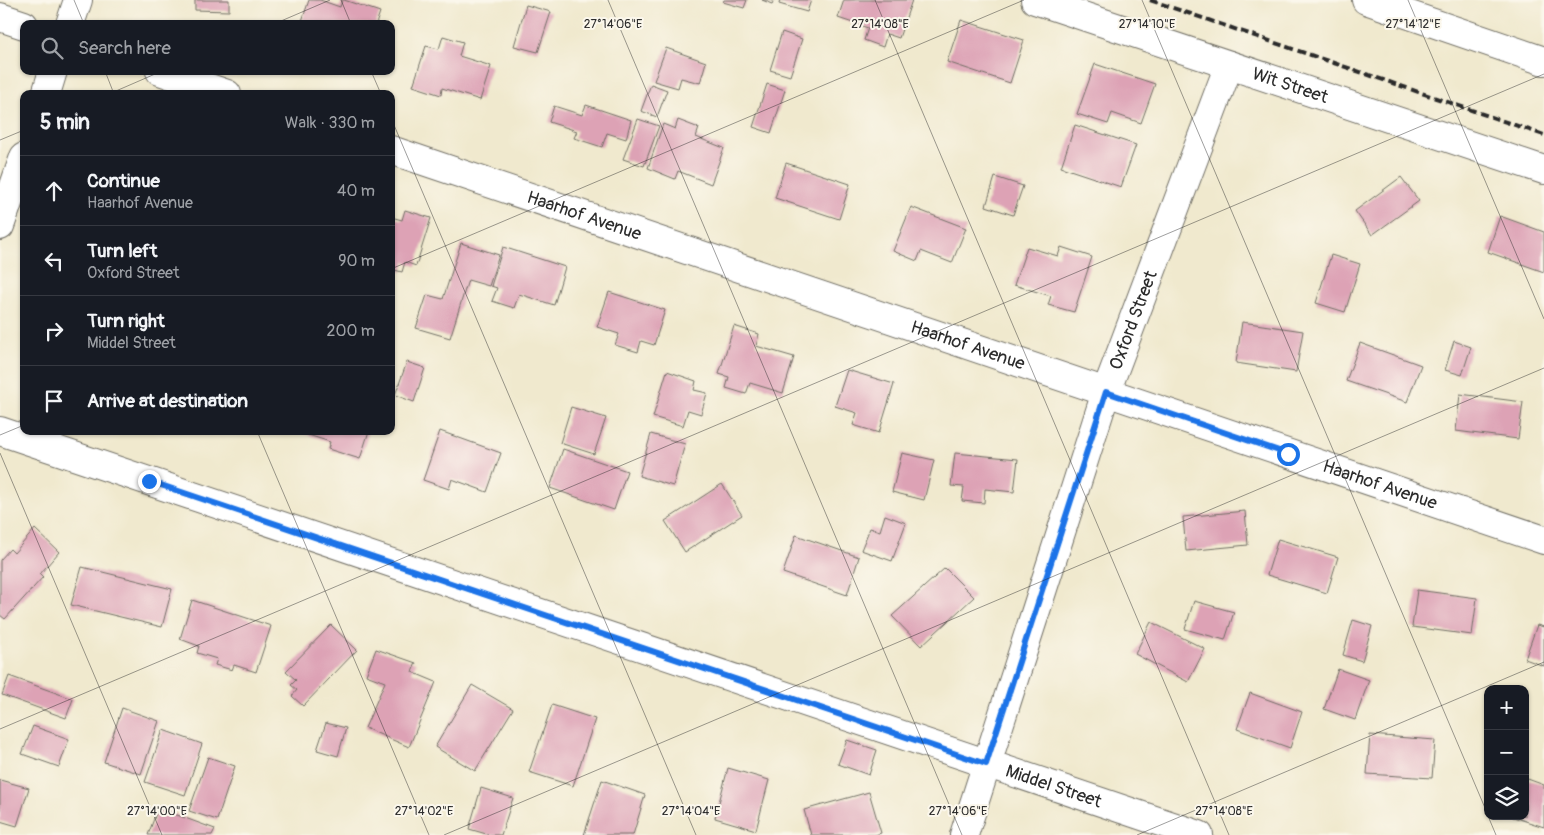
<!DOCTYPE html>
<meta charset="utf-8">
<style>
body{margin:0;font-family:Pangolin,sans-serif;background:#20242c;color:#f1f3f6}
.controls{position:absolute;right:15px;bottom:15px;display:grid;overflow:hidden;border-radius:10px;box-shadow:0 1px 4px #0004}
.controls button{width:45px;height:45px;display:grid;place-items:center;padding:0;border:0;border-bottom:1px solid #363941;background:#171b24;color:#f1f3f6;font:25px sans-serif}
.stop{position:absolute;width:15px;height:15px;margin:-11px;border:4px solid #1a73e8;border-radius:50%;background:#fff}
.stop.end{background:#1a73e8;border-color:#fff;box-shadow:0 1px 5px #0008}
.list{margin:0;padding:0;list-style:none}
h2{display:flex;justify-content:space-between;align-items:center;height:65px;margin:0;padding:0 20px;font-size:21px}
h2 small{font-size:16px;font-weight:400;color:#9ea1a6}
.list li{display:grid;grid-template-columns:32px 1fr auto;gap:15px;align-items:center;box-sizing:border-box;height:70px;padding:0 20px;border-top:1px solid #363941}
.list b{display:block;font-size:19px;white-space:nowrap}
.list p{margin:0;font-size:16px;white-space:nowrap;color:#9ea1a6}
.list em{font-size:16px;font-style:normal;color:#9ea1a6}
.icon{flex:none;width:28px;height:28px;fill:none;stroke:currentColor;stroke-width:2;stroke-linecap:round;stroke-linejoin:round}
.map{position:relative;flex:none;width:1544px;height:835px;overflow:hidden}
.search{position:absolute;background:#171b24;box-shadow:0 1px 4px #0004;left:20px;top:20px;width:375px;height:55px;display:flex;align-items:center;gap:12px;box-sizing:border-box;padding:0 18px;border-radius:10px;color:#9ea1a6;font-size:19px}
.panel{position:absolute;background:#171b24;box-shadow:0 1px 4px #0004;left:20px;top:90px;width:375px;height:345px;border-radius:10px}
.map>svg:first-child{display:block}
.building{fill:#dda2b5}
.lines{fill:none;stroke-linecap:round;stroke-linejoin:round}
.minor-casing{stroke:#706e64;stroke-width:30}
.minor{stroke:#fff;stroke-width:28}
.rail{stroke:#2b2b2b;stroke-width:4;stroke-dasharray:8 4;stroke-linecap:butt}
.route{stroke:#1a73e8;stroke-width:6}
.ticks{fill:none;stroke:#2b2b2b;stroke-width:1;stroke-opacity:0.45}
.labels{text-anchor:middle;stroke-width:4;stroke-linejoin:round;paint-order:stroke}
.street-label{font-size:18px;fill:#2b2b2b;stroke:#fbf7ec}
.ticks-label{font-size:12px;text-anchor:middle;fill:#2b2b2b;stroke:#fbf7ec;stroke-width:4;stroke-linejoin:round;paint-order:stroke}
</style>
<div class="map">
<svg width="1544" height="835" viewBox="0 0 1544 835">
<rect width="100%" height="100%" fill="#fbf7ec"/>
<filter id="ink" filterUnits="userSpaceOnUse"><feTurbulence type="fractalNoise" baseFrequency=".02" numOctaves="2"/><feDisplacementMap in="SourceGraphic" scale="10" xChannelSelector="R" yChannelSelector="G"/><feConvolveMatrix kernelMatrix="1 2 1 2 8 2 1 2 1" color-interpolation-filters="sRGB"/></filter>
<filter id="wash" filterUnits="userSpaceOnUse"><feTurbulence type="fractalNoise" baseFrequency=".0096" numOctaves="4" result="noise"/><feDisplacementMap in="SourceGraphic" scale="20" xChannelSelector="R" yChannelSelector="G"/><feGaussianBlur stdDeviation="1.12" result="paint"/><feColorMatrix in="noise" values="0 0 0 0 0 0 0 0 0 0 0 0 0 0 0 0 0 1.4 0 .05"/><feComposite in="paint" operator="in"/></filter>
<g filter="url(#wash)">
<rect width="100%" height="100%" fill="#f0e9ce"/>
<g id="blocks">
<path class="building" d="M195 0H229V11L195 10Z
M309 0H320L340 7 342 0H344L380 12 376 24H301Z
M724 0H747L744 8 723 2Z
M762 0H774L772 4Z
M780 0H811L807 12 779 4Z
M844 0H912L899 38 887 34 883 47 864 40 868 28 838 18Z
M526 5 551 12 538 52 514 46Z
M961 20 1024 40 1010 83 947 62Z
M782 32 802 39 790 76 770 70Z
M443 36 463 42 459 56 491 66 480 100 442 88 441 95 413 86 426 46 439 49Z
M666 48 706 62 700 83 681 78 678 88 654 81Z
M1095 64 1155 84 1141 123 1112 113 1108 124 1077 114Z
M651 84 667 90 657 117 641 111Z
M767 84 785 90 771 133 753 127Z
M586 105 631 120 626 139 607 133 602 147 574 138 577 131 549 122 554 106 582 115Z
M638 119 659 126 644 166 623 159Z
M678 120 699 128 696 137 724 148 711 184 678 171 675 179 648 168 663 124 675 129Z
M1075 125 1136 145 1121 187 1061 167Z
M786 163 850 184 839 219 775 198Z
M995 177 1023 186 1013 215 986 206Z
M1401 177 1419 201 1372 235 1355 211Z
M911 207 966 228 952 263 921 251 917 261 893 251Z
M405 210 431 218 416 266 405 262 402 272 391 269V217L402 220Z
M1500 216 1544 232V272L1488 252Z
M461 243 499 255 489 286 468 280 450 338 416 328 427 295 443 299Z
M503 247 565 267 554 305 519 294 514 308 492 301 497 288 491 286Z
M1027 247 1058 256 1061 247 1092 257 1074 312 1048 305 1051 296 1014 285Z
M1331 255 1360 264 1345 312 1316 303Z
M609 292 665 310 654 345 641 341 638 352 615 345 619 334 597 327Z
M1242 322 1303 331 1296 372 1236 363Z
M734 326 759 334 756 346 794 357 783 393 750 383 746 394 726 388 729 377 719 374Z
M1454 341 1471 347 1462 375 1445 370Z
M1360 343 1421 365 1407 402 1346 381Z
M407 362 425 368 414 402 395 395Z
M847 370 894 384 879 433 853 425 857 413 835 406Z
M667 371 696 381 694 390 707 393 701 414 688 410 683 426 653 417Z
M1460 394 1523 402 1518 439 1456 431Z
M571 407 606 418 594 454 560 443Z
M296 431H369L360 459 328 449 330 442Z
M440 431 501 453 487 492 452 479 449 489 423 480Z
M651 434 685 444 673 486 639 476Z
M563 449 627 471 614 510 550 488Z
M902 453 934 460 924 500 892 492Z
M955 453 1018 459 1014 492 985 489 984 503 962 501 964 487 951 486Z
M722 484 742 515 685 552 665 521Z
M1245 511 1248 545 1186 551 1183 517Z
M885 515 906 523 892 561 861 550 870 528 880 531Z
M35 529 59 552 40 574 43 577 5 619 0 615V560L10 549 14 553Z
M796 535 859 557 847 595 783 573Z
M1278 539 1338 557 1327 593 1267 575Z
M82 567 172 589 162 627 71 605Z
M945 568 974 597 921 646 892 616Z
M1417 590 1477 598 1472 635 1412 627Z
M192 600 271 626 256 672 234 665 232 670 215 665 217 659 197 653 199 646 180 639Z
M1194 601 1234 612 1225 640 1185 629Z
M1353 620 1372 626 1362 661 1343 655Z
M1151 622 1205 649 1188 682 1135 654Z
M331 625 357 650 303 706 292 696 297 690 291 685 296 680 286 671Z
M1537 625 1544 627V666L1525 659Z
M376 649 416 663 412 672 436 682 409 747 365 728 385 682 366 675Z
M1338 669 1369 680 1355 720 1324 709Z
M9 676 73 699 66 718 2 695Z
M472 685 513 709 475 771 435 747Z
M1250 693 1302 712 1290 748 1237 729Z
M552 705 595 719 573 786 529 772Z
M122 708 159 721 141 774 104 762Z
M326 723 346 728 338 756 317 750Z
M33 726 69 739 59 767 22 754Z
M163 730 202 744 185 795 145 782Z
M1370 735 1435 740 1432 778 1367 774Z
M847 740 877 750 869 775 838 764Z
M208 757 235 766 217 820 189 811Z
M728 768 769 780 756 830 715 818Z
M1525 778 1544 785V827L1513 817 1525 816Z
M0 780 29 788 17 826 0 821Z
M602 780 645 795 633 835H584Z
M481 788 513 798 501 835H490L469 829Z
M869 792 881 833 875 835H811L804 810Z
M158 808 215 829 212 835H148Z"/>
</g>
</g>
<g filter="url(#ink)">
<use href="#blocks" fill-opacity="0" stroke="#706e64" stroke-width="1"/>
<g class="lines">
<g class="minor-casing">
<g id="minor">
<path id="s1" d="M1035 0 1544 170"/>
<path d="M1366 0 1544 61"/>
<path d="M0 17 24 25"/>
<path d="M70 24 78 0"/>
<path d="M160 71 227 94"/>
<path d="M46 94 53 71"/>
<path id="s2" d="M391 150 1544 540"/>
<path d="M0 226 24 157"/>
<path id="s3" d="M0 431 1199 835"/>
<path id="s4" d="M964 835 1106 392 1229 65"/>
</g>
</g>
<use href="#minor" class="minor"/>
<path class="rail" d="M1150 0 1544 135"/>
</g>
</g>
<g class="lines" filter="url(#ink)">
<path class="route" d="M149 481 986 764 1106 392 1288 454"/>
</g>
<path class="ticks" d="M74 0 84 24M341 0 351 24M608 0 962 835M875 0 1229 835M1142 0 1488 815M1408 0 1544 319M274 24 330 0M105 71 114 94M371 71 381 94M109 94 162 71M391 118 696 835M0 140 24 130M391 269 1024 0M257 431 429 835M0 435 24 425M0 453 162 835M0 729 1544 74M1488 816 1496 835M444 835 1544 368M1137 835 1544 662"/>
<g class="labels">
<g class="street-label">
<text dy="6" stroke="none"><textPath href="#s1" startOffset="269">Wit Street</textPath></text>
<text dy="6" stroke="none"><textPath href="#s2" startOffset="204">Haarhof Avenue</textPath></text>
<text dy="6" stroke="none"><textPath href="#s4" startOffset="542">Oxford Street</textPath></text>
<text dy="6" stroke="none"><textPath href="#s2" startOffset="609">Haarhof Avenue</textPath></text>
<text dy="6" stroke="none"><textPath href="#s2" startOffset="1044">Haarhof Avenue</textPath></text>
<text dy="6" stroke="none"><textPath href="#s3" startOffset="1112">Middel Street</textPath></text>
</g>
</g>
<g class="ticks-label">
<text x="613" y="28">27°14'06"E</text>
<text x="880" y="28">27°14'08"E</text>
<text x="1147" y="28">27°14'10"E</text>
<text x="1413" y="28">27°14'12"E</text>
<text x="157" y="815">27°14'00"E</text>
<text x="424" y="815">27°14'02"E</text>
<text x="691" y="815">27°14'04"E</text>
<text x="958" y="815">27°14'06"E</text>
<text x="1224" y="815">27°14'08"E</text>
</g>
</svg>
<div class="controls">
<button>+</button>
<button>−</button>
<button><svg class="icon" aria-label="layers" viewBox="0 0 24 24"><path d="M12 4l9 5-9 5-9-5zM3 14l9 5 9-5"/></svg></button>
</div>
<div class="stop" style="left:1288px;top:454px"></div>
<div class="stop end" style="left:149px;top:481px"></div>
<div class="search"><svg class="icon" aria-label="search" viewBox="0 0 24 24"><circle cx="10" cy="10" r="6"/><path d="M15 15l6 6"/></svg>Search here</div>
<section class="panel">
<h2>5 min<small>Walk · 330 m</small></h2>
<ul class="list">
<li><svg class="icon" aria-label="ahead" viewBox="0 0 24 24"><path d="M12 20V5M6 11l6-6 6 6"/></svg><div><b>Continue</b><p>Haarhof Avenue</p></div><em>40 m</em></li>
<li><svg class="icon" aria-label="left" viewBox="0 0 24 24"><path d="M17 20v-9H6M10 6l-5 5 5 5"/></svg><div><b>Turn left</b><p>Oxford Street</p></div><em>90 m</em></li>
<li><svg class="icon" aria-label="right" viewBox="0 0 24 24"><path d="M7 20v-9h11M14 6l5 5-5 5"/></svg><div><b>Turn right</b><p>Middel Street</p></div><em>200 m</em></li>
<li><svg class="icon" aria-label="arrive" viewBox="0 0 24 24"><path d="M6 21V4h12l-3 4 3 4H6"/></svg><div><b>Arrive at destination</b></div></li>
</ul>
</section>
</div>
